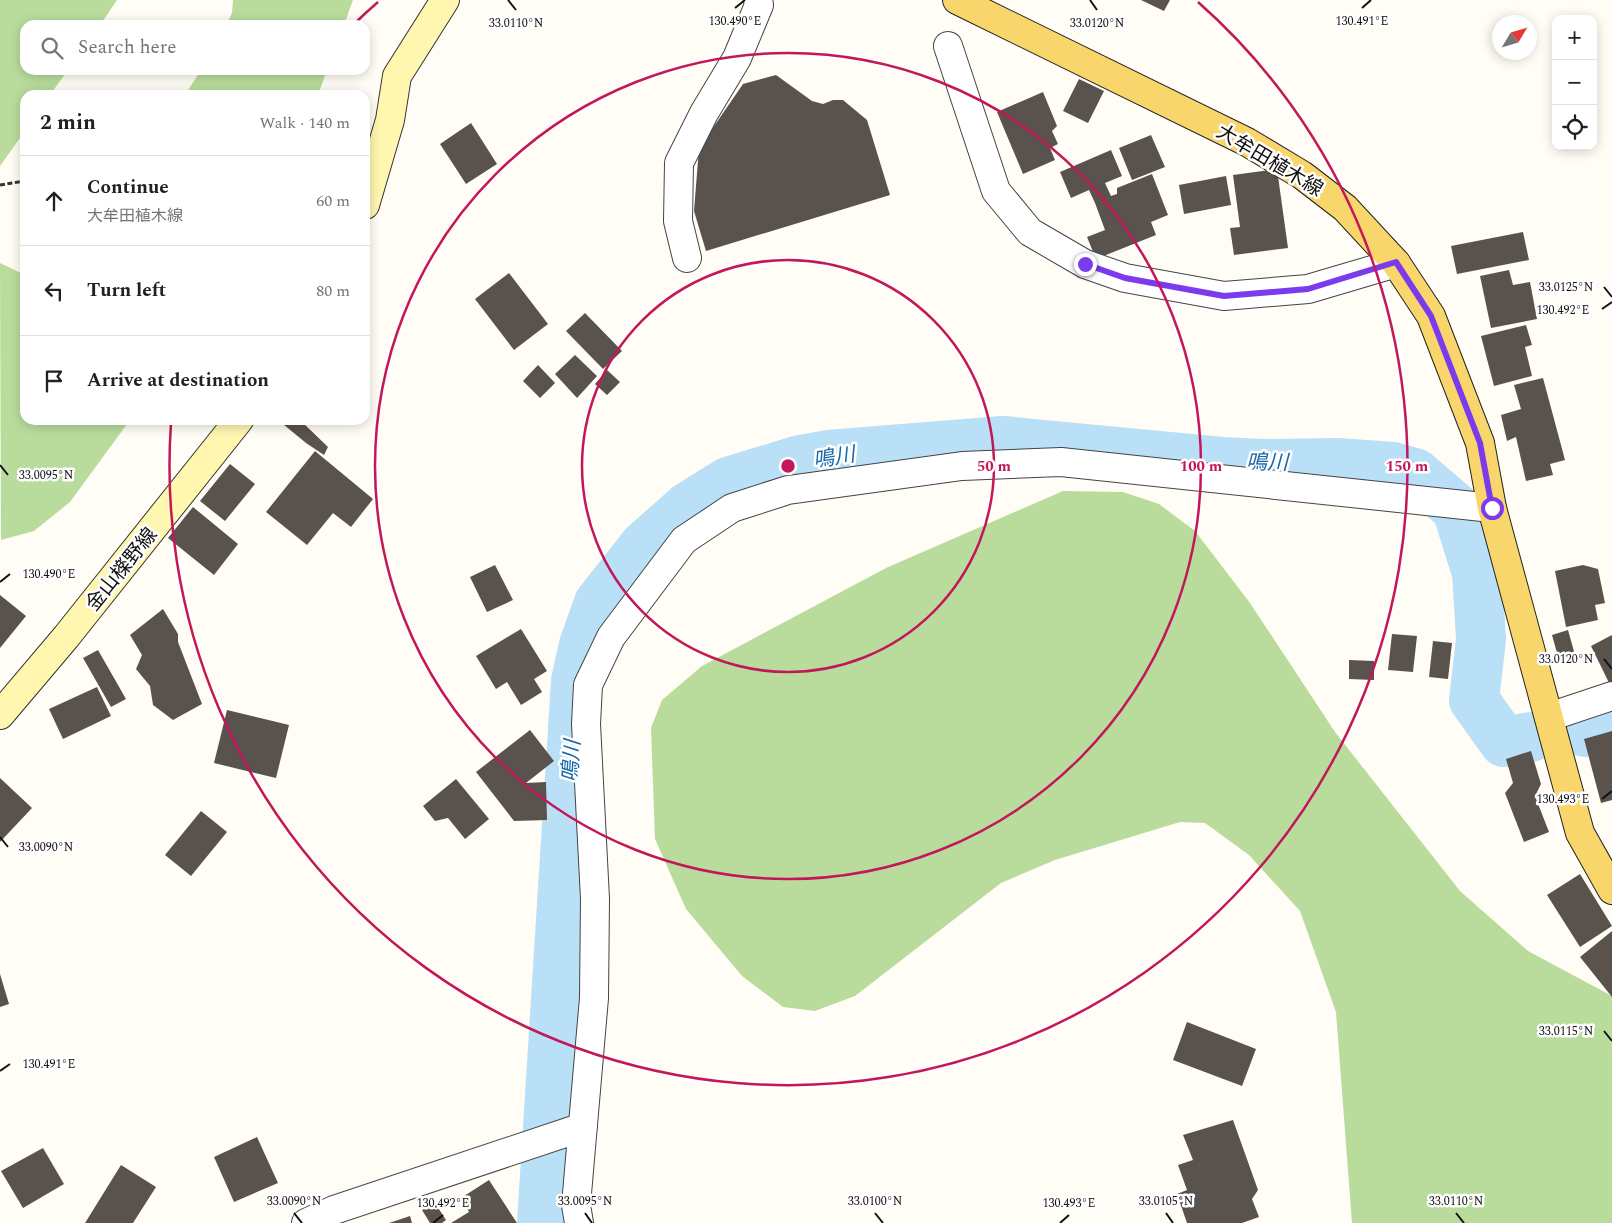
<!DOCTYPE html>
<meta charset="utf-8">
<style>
body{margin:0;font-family:Spectral,"Noto Sans JP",serif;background:#f6f6f6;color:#202124}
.controls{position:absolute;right:15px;top:15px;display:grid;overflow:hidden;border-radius:10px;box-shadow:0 2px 12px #0003}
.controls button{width:45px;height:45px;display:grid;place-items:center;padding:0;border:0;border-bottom:1px solid #e0e0e0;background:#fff;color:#202124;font:25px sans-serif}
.compass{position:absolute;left:1492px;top:15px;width:45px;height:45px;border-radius:50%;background:#fff;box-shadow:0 2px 12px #0003;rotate:52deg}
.stop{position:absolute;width:15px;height:15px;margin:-11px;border:4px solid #7c3aed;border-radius:50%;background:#fff}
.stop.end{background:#7c3aed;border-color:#fff;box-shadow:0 1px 5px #0008}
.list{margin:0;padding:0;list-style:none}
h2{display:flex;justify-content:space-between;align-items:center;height:65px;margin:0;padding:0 20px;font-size:21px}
h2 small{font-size:16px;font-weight:400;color:#757577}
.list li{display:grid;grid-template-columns:32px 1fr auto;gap:15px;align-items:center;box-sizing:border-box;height:90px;padding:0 20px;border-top:1px solid #e0e0e0}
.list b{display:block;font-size:19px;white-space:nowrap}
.list p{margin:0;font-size:16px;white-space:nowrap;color:#757577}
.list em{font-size:16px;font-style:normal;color:#757577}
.icon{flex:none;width:28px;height:28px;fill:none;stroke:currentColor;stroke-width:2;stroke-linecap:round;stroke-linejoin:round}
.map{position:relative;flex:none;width:1612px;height:1223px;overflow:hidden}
.search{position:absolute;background:#fff;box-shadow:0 2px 12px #0003;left:20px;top:20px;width:350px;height:55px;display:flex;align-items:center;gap:12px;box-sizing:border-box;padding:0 18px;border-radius:15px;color:#757577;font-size:19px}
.panel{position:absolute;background:#fff;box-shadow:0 2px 12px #0003;left:20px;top:90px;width:350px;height:335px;border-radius:15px}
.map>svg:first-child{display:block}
.forest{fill:#b9dc9c}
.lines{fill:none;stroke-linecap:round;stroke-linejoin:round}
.river{stroke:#b9e0f7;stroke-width:50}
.building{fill:#5a524d}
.street-casing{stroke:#444;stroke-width:30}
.secondary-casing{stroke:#333;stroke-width:30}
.primary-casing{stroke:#222;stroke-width:30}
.path{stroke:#333;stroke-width:3;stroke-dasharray:5 2.5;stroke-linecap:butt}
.street{stroke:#fff;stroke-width:28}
.secondary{stroke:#fff6b0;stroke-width:28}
.primary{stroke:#f9d66b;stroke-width:28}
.route{stroke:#7c3aed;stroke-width:6}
.ticks{fill:none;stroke:#111;stroke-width:2}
.ring{fill:none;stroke:#c2185b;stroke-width:2.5}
.labels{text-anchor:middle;stroke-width:5;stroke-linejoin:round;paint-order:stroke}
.street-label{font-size:20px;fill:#111;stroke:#fff}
.water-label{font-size:21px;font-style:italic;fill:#1768a6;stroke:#fff}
.ticks-label{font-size:12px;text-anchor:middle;fill:#111;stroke:#fff;stroke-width:5;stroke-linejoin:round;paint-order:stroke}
.centre{fill:#c2185b;stroke:#fff;stroke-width:2.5}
.ring-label{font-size:15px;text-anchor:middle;font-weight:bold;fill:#c2185b;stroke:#fff;stroke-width:5;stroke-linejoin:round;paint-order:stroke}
</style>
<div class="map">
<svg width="1612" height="1223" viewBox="0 0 1612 1223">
<rect width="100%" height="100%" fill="#fffdf5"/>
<path class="forest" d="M0 0H117L100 25H25V70H68L50 95H25V131L0 166Z
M233 0H353L344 25H226L232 13Z
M201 70H327L318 95H185Z
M0 263 25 275V420H130L70 502 34 531 1 540Z
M1063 491 1123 492 1159 504 1195 531 1250 603 1335 732 1460 891 1528 951 1612 996V1223H1352L1336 1012 1300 911 1249 855 1205 823 1180 822 1055 860 1001 883 855 996 815 1011 783 1007 742 976 686 909 655 839 651 728 662 700 702 666 886 568Z"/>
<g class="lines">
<path class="river" d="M1585 732 1612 724
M542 1223 576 681 584 645 599 603 644 546 688 507 728 482 800 460 828 455 1003 441 1222 462 1264 464 1337 463 1393 467 1415 473 1457 509 1477 573 1481 639 1474 700 1504 742 1531 737"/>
</g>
<path class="building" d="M1141 0H1170L1164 11Z
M776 75 812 101 823 104 833 100H843L867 120 890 195 706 251 694 211 699 148 743 84Z
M1079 79 1104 91 1088 123 1063 111Z
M1043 92 1057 126 1052 131 1058 144 1050 148 1055 160 1023 174 997 112Z
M471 123 497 164 466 184 440 144Z
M1151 135 1165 167 1132 180 1119 148Z
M1111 150 1122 176 1105 183 1111 196 1117 194V188L1152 174 1168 215 1151 222 1156 235 1096 259 1087 237 1105 230 1095 203 1089 190 1071 198 1060 172Z
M1277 169 1288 248 1234 255 1230 228 1240 227 1233 175Z
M1226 176 1231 205 1184 214 1179 185Z
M1523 232 1529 260 1457 274 1451 246Z
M1509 270 1513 285 1530 282 1537 319 1491 328 1480 276Z
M509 273 548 324 514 350 475 299Z
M585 313 622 351 603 369 566 331Z
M1526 325 1532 345 1525 347 1532 376 1494 386 1481 336Z
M575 355 597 376 577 398 555 374Z
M538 365 555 383 540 398 523 381Z
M607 370 620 382 607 395 595 384Z
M1543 378 1565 460 1550 464 1553 475 1526 481 1516 437 1507 441 1501 415 1521 409 1514 385Z
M278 420H300L328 447 324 455 306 443Z
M315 451 373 499 351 527 333 513 307 545 266 512Z
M230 464 255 484 225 521 200 501Z
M193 507 238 544 214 575 168 538Z
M495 565 513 600 487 612 470 577Z
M1583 565 1598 569 1605 603 1595 605 1598 620 1566 627 1555 571Z
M0 595 26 616 0 648Z
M163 609 178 634V642L202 704 173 720 153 705 150 686 136 669 142 655 130 635Z
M521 629 547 671 534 679 542 692 521 705 507 682 496 689 476 656Z
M1568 630 1575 655 1559 660 1552 635Z
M1392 634 1417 636 1413 672 1388 670Z
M1612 635V689L1591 646Z
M1433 641 1452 643 1448 679 1429 677Z
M98 650 126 699 111 707 83 658Z
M1349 660 1374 661V680L1349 679Z
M97 687 111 716 63 739 49 709Z
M227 710 289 725 276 778 214 763Z
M530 730 554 761 526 783 546 782 547 820 514 821 476 772Z
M1612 731V800L1601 803 1584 739Z
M1531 751 1541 784 1535 796 1549 832 1524 842 1505 793 1513 783 1506 759Z
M0 778 32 808 0 842Z
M456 779 489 819 465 839 448 818 435 821 423 806Z
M201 811 227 832 191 876 165 855Z
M1580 874 1612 926 1580 947 1547 895Z
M1612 931V997L1580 957Z
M0 974 9 1004 0 1007Z
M1187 1022 1256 1049 1242 1086 1173 1060Z
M1233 1120 1258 1190 1252 1199 1259 1217 1242 1223H1187L1177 1194 1187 1190 1178 1165 1193 1160 1183 1135Z
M257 1137 278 1183 234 1202 214 1157Z
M43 1148 64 1184 23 1208 1 1171Z
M121 1165 156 1187 133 1223H85Z
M489 1180 517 1223H451L469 1212 461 1198Z
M435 1203 446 1220 442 1223H430L422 1210Z
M410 1216 412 1223H389Z"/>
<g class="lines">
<g class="street-casing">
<path id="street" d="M948 46 996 191 1030 232 1085 264 1125 278 1224 296 1308 289 1396 263
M687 258 678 221 679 163 704 113 737 58 759 5 758 0
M1549 717 1612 696
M306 1223 334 1210 583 1127
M579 1223 576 1205 594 998 595 899 586 724 588 685 611 637 684 540 732 508 788 490 962 466 1061 462 1492 508"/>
</g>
<g class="secondary-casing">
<path id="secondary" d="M365 205 390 120 397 76 445 0
M0 715 66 637 239 420"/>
</g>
<g class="primary-casing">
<path id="primary" d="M957 0 1247 142 1302 175 1345 208 1396 263 1431 316 1480 443 1492 508 1580 833 1612 890"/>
</g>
<path class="path" d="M0 185 25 181"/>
<use href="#street" class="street"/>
<use href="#secondary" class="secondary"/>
<use href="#primary" class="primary"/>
</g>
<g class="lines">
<path class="route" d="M1085 264 1125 278 1224 296 1308 289 1396 262 1431 316 1480 443 1492 508"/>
</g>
<path class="ticks" d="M508 0 516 10M1090 0 1097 10M735 8 745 0M1362 8 1371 0M1604 287 1612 297M1602 309 1612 302M0 465 8 475M0 582 10 574M1604 659 1612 669M1602 799 1612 791M0 837 8 847M1604 1031 1612 1041M0 1071 10 1064M294 1213 302 1223M585 1213 592 1223M875 1213 883 1223M1166 1213 1173 1223M1456 1213 1464 1223M433 1223 443 1215M1060 1223 1069 1215"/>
<g class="ring">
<circle cx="788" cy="466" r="206"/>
<circle cx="788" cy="466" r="413"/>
<path d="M354 24A619 619 0 0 1 378 2M1198 2A619 619 0 1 1 171 423"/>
</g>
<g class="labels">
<g class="street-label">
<text transform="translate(1270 160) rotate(31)" y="7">大牟田植木線</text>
<text transform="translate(121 569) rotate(-51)" y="7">金山檪野線</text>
</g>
<g class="water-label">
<text transform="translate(834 457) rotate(-9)" y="7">鳴川</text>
<text transform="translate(1267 462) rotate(1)" y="7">鳴川</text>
<text transform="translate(571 761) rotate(-86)" y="7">鳴川</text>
</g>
</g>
<g class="ticks-label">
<text x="735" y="25">130.490°E</text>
<text x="1362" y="25">130.491°E</text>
<text x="516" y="27">33.0110°N</text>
<text x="1097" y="27">33.0120°N</text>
<text x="1566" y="291">33.0125°N</text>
<text x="1563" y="314">130.492°E</text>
<text x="46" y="479">33.0095°N</text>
<text x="49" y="578">130.490°E</text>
<text x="1566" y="663">33.0120°N</text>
<text x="1563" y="803">130.493°E</text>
<text x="46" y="851">33.0090°N</text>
<text x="1566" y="1035">33.0115°N</text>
<text x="49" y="1068">130.491°E</text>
<text x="294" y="1205">33.0090°N</text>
<text x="585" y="1205">33.0095°N</text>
<text x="875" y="1205">33.0100°N</text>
<text x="1166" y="1205">33.0105°N</text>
<text x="1456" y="1205">33.0110°N</text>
<text x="443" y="1207">130.492°E</text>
<text x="1069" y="1207">130.493°E</text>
</g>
<circle cx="788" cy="466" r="8" class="centre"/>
<g class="ring-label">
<text x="994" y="471">50 m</text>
<text x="1201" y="471">100 m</text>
<text x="1407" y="471">150 m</text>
</g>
</svg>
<div class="controls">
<button>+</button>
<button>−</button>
<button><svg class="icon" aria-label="locate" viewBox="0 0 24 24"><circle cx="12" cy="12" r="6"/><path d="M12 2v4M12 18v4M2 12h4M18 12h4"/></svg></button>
</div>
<svg class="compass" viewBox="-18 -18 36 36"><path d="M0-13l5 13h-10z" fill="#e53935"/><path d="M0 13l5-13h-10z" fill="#757577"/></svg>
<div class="stop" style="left:1492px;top:508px"></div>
<div class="stop end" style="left:1085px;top:264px"></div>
<div class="search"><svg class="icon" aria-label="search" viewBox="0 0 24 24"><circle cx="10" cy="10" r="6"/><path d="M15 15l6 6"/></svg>Search here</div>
<section class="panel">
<h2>2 min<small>Walk · 140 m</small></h2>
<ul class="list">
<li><svg class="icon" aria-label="ahead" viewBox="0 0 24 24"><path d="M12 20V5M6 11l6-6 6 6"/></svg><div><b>Continue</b><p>大牟田植木線</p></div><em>60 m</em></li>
<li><svg class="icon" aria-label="left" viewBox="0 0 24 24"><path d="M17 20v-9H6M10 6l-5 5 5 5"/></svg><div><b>Turn left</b></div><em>80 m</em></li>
<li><svg class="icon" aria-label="arrive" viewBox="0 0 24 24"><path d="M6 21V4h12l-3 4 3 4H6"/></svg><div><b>Arrive at destination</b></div></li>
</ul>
</section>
</div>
